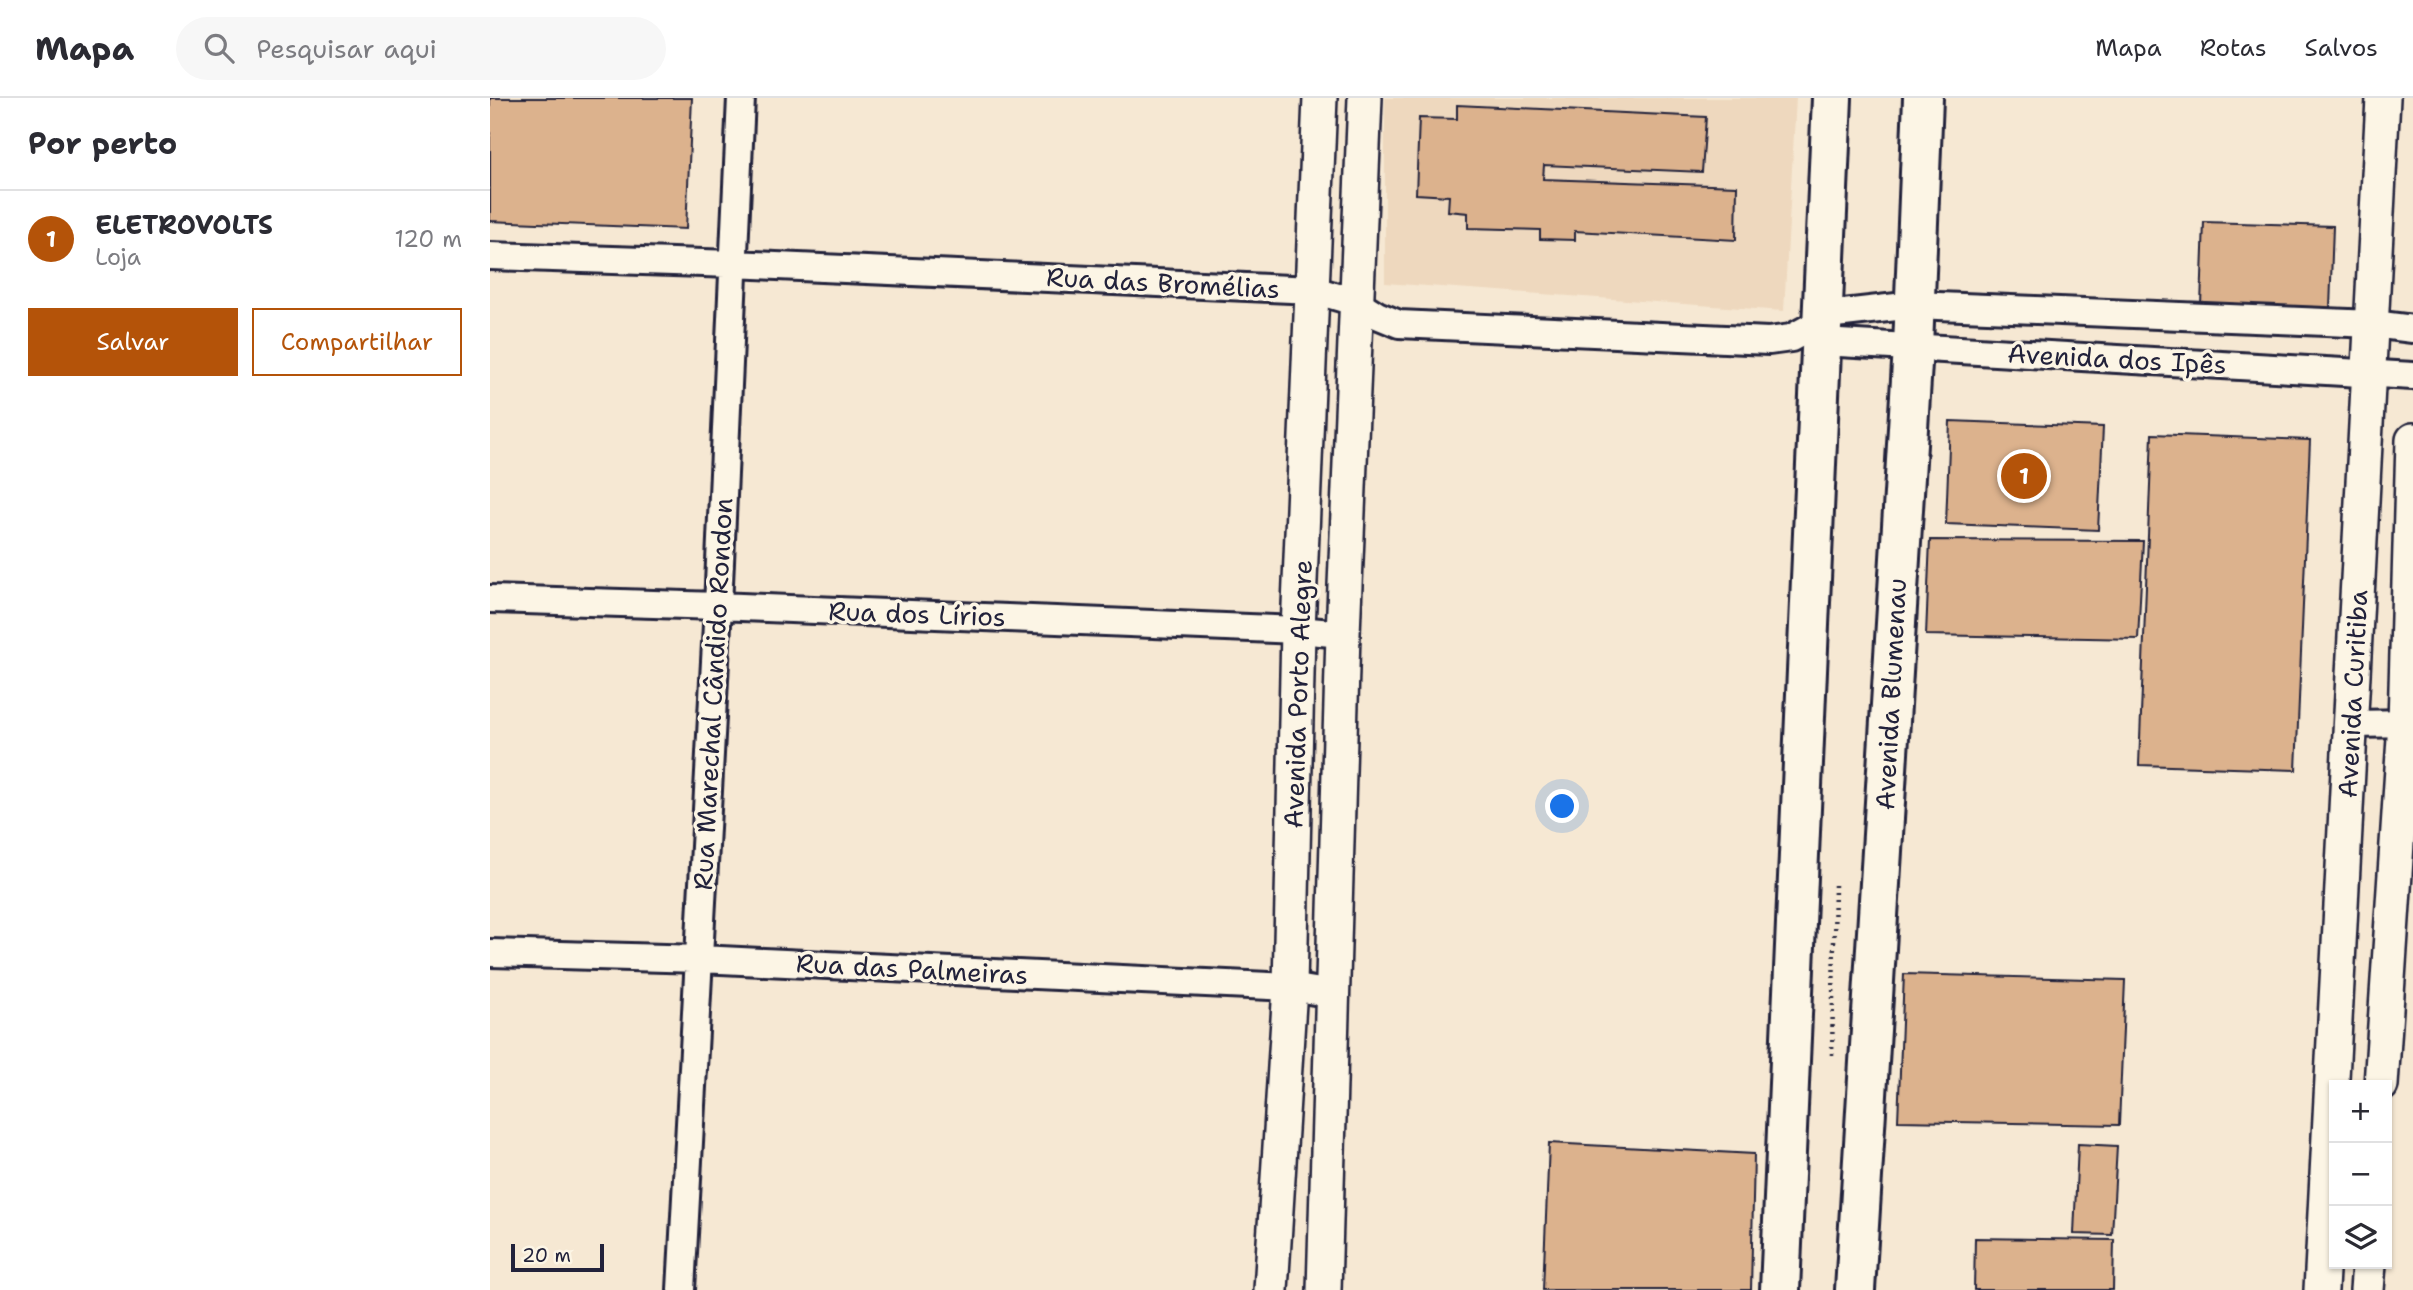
<!DOCTYPE html>
<html lang="pt">
<meta charset="utf-8">
<style>
body{margin:0;font-family:"Shantell Sans",sans-serif;background:#f7f7f7;color:#2b2b33}
.controls{position:absolute;right:21px;bottom:21px;display:grid;overflow:hidden;border-radius:0px;box-shadow:0 2px 5px #0004}
.controls button{width:63px;height:63px;display:grid;place-items:center;padding:0;border:0;border-bottom:2px solid #e1e1e2;background:#fff;color:#2b2b33;font:35px sans-serif}
.scale{position:absolute;left:21px;bottom:18px;width:93px;box-sizing:border-box;padding-left:7px;border:4px solid #22223b;border-top:0;font-size:19px;line-height:24px;white-space:nowrap;color:#22223b;-webkit-text-stroke:5px #fcf5e5;paint-order:stroke}
.you{position:absolute;left:1073px;top:709px;width:24px;height:24px;margin:-18px;border:5px solid #fff;border-radius:50%;background:#1a73e8;box-shadow:0 0 0 10px #1a73e833}
.badge{display:grid;place-items:center;width:46px;height:46px;border-radius:50%;background:#b45309;color:#fff;font-size:23px;font-weight:700}
.pin{position:absolute;translate:-50% -50%;border:4px solid #fff;box-shadow:0 2px 7px #0006}
.list{margin:0;padding:0;list-style:none}
h2{display:flex;justify-content:space-between;align-items:center;height:91px;margin:0;padding:0 28px;font-size:30px}
h2 small{font-size:23px;font-weight:400;color:#7c7c81}
.list li{display:grid;grid-template-columns:46px 1fr auto;gap:21px;align-items:center;box-sizing:border-box;height:98px;padding:0 28px;border-top:2px solid #e1e1e2}
.list b{display:block;font-size:26px;white-space:nowrap}
.list p{margin:0;font-size:23px;white-space:nowrap;color:#7c7c81}
.list em{font-size:23px;font-style:normal;color:#7c7c81}
.actions{display:flex;gap:14px;padding:21px 28px}
.actions a{flex:1;padding:16px 0;border:2px solid #b45309;border-radius:0px;text-align:center;font-size:24px;color:#b45309}
.actions .main{background:#b45309;color:#fff}
.icon{flex:none;width:38px;height:38px;fill:none;stroke:currentColor;stroke-width:2;stroke-linecap:round;stroke-linejoin:round}
.map{position:relative;flex:none;width:1923px;height:1192px;overflow:hidden}
header{display:flex;align-items:center;gap:42px;box-sizing:border-box;height:98px;padding:0 35px;background:#fff;border-bottom:2px solid #e1e1e2}
header strong{font-size:33px}
nav{display:flex;gap:38px;margin-inline-start:auto;font-size:24px}
.search{width:490px;height:63px;background:#f7f7f7;display:flex;align-items:center;gap:18px;box-sizing:border-box;padding:0 24px;border-radius:38px;color:#7c7c81;font-size:26px}
main{display:flex}
aside{flex:1;background:#fff}
.map>svg:first-child{display:block}
.built{fill:#eed8be}
.building{fill:#dcb28d;stroke:#22223b;stroke-width:2}
.lines{fill:none;stroke-linecap:round;stroke-linejoin:round}
.minor-casing{stroke:#22223b;stroke-width:32}
.tertiary-casing{stroke:#22223b;stroke-width:38}
.secondary-casing{stroke:#22223b;stroke-width:44}
.path{stroke:#22223b;stroke-width:4.5;stroke-dasharray:2 5;stroke-linecap:butt}
.minor{stroke:#fcf5e5;stroke-width:26}
.tertiary{stroke:#fcf5e5;stroke-width:33}
.secondary{stroke:#fcf5e5;stroke-width:38}
.labels{text-anchor:middle;stroke-width:7;stroke-linejoin:round;paint-order:stroke}
.street-label{font-size:26px;fill:#22223b;stroke:#fcf5e5}
</style>
<header>
<strong>Mapa</strong>
<div class="search"><svg class="icon" aria-label="search" viewBox="0 0 24 24"><circle cx="10" cy="10" r="6"/><path d="M15 15l6 6"/></svg>Pesquisar aqui</div>
<nav><a>Mapa</a><a>Rotas</a><a>Salvos</a></nav>
</header>
<main>
<aside>
<h2>Por perto<small></small></h2>
<ul class="list">
<li><span class="badge">1</span><div><b>ELETROVOLTS</b><p>Loja</p></div><em>120 m</em></li>
</ul>
<div class="actions"><a class="main">Salvar</a><a>Compartilhar</a></div>
</aside>
<div class="map">
<svg width="1923" height="1192" viewBox="0 0 1923 1192">
<rect width="100%" height="100%" fill="#f6e8d3"/>
<filter id="ink" filterUnits="userSpaceOnUse"><feTurbulence type="fractalNoise" baseFrequency=".0143" numOctaves="2"/><feDisplacementMap in="SourceGraphic" scale="14" xChannelSelector="R" yChannelSelector="G"/><feConvolveMatrix kernelMatrix="1 2 1 2 8 2 1 2 1" color-interpolation-filters="sRGB"/></filter>
<g filter="url(#ink)">
<path class="built" d="M895 0H1306L1294 213 895 185Z"/>
<path class="building" d="M0 0H202L196 131 0 123Z
M967 7 1216 19 1212 74 1054 67 1053 81 1247 88 1246 142 1085 133V142L1050 141V132L978 130V115L958 113 959 98 926 96 929 20 967 21Z
M1714 124 1843 128 1840 211 1711 207Z
M1460 323 1613 329 1608 432 1456 426Z
M1662 336 1820 342 1806 672 1649 667Z
M1440 442 1653 443 1648 541 1436 537Z
M1414 876 1635 882 1629 1027 1408 1023Z
M1059 1045 1264 1056 1261 1192H1053Z
M1588 1046 1627 1048 1622 1137 1584 1136Z
M1485 1140 1624 1142 1623 1192H1484Z"/>
<g class="lines">
<g class="minor-casing">
<path id="minor" d="M0 158 243 166 824 192 868 205 887 217 909 226 1279 243 1301 240 1345 216 1424 207 1883 226 1923 231
M1332 244 1923 278
M0 501 228 508 808 532 853 536
M1862 626 1923 625
M0 855 210 861 800 889 843 896
M191 1192 228 508 251 0"/>
</g>
<g class="tertiary-casing">
<path id="tertiary" d="M1891 987 1915 625 1923 342
M781 1192 800 889 808 532 830 0
M834 1192 853 536 875 0
M1831 1192 1893 0
M1877 1192 1879 1166"/>
</g>
<g class="secondary-casing">
<path id="secondary" d="M1290 1192 1342 0
M1365 1192 1423 249 1433 0"/>
</g>
<path class="path" d="M1342 957 1345 787"/>
<use href="#minor" class="minor"/>
<use href="#tertiary" class="tertiary"/>
<use href="#secondary" class="secondary"/>
</g>
</g>
<g class="labels">
<g class="street-label">
<text transform="translate(673 185) rotate(3)" y="9">Rua das Bromélias</text>
<text transform="translate(1627 261) rotate(3)" y="9">Avenida dos Ipês</text>
<text transform="translate(427 516) rotate(2)" y="9">Rua dos Lírios</text>
<text transform="translate(223 596) rotate(-87)" y="9">Rua Marechal Cândido Rondon</text>
<text transform="translate(808 596) rotate(-88)" y="9">Avenida Porto Alegre</text>
<text transform="translate(1401 596) rotate(-87)" y="9">Avenida Blumenau</text>
<text transform="translate(1863 596) rotate(-87)" y="9">Avenida Curitiba</text>
<text transform="translate(422 871) rotate(3)" y="9">Rua das Palmeiras</text>
</g>
</g>
</svg>
<div class="controls">
<button>+</button>
<button>−</button>
<button><svg class="icon" aria-label="layers" viewBox="0 0 24 24"><path d="M12 4l9 5-9 5-9-5zM3 14l9 5 9-5"/></svg></button>
</div>
<div class="scale">20 m</div>
<div class="you"></div>
<div class="pin badge" style="left:1534px;top:378px">1</div>
</div>
</main>
